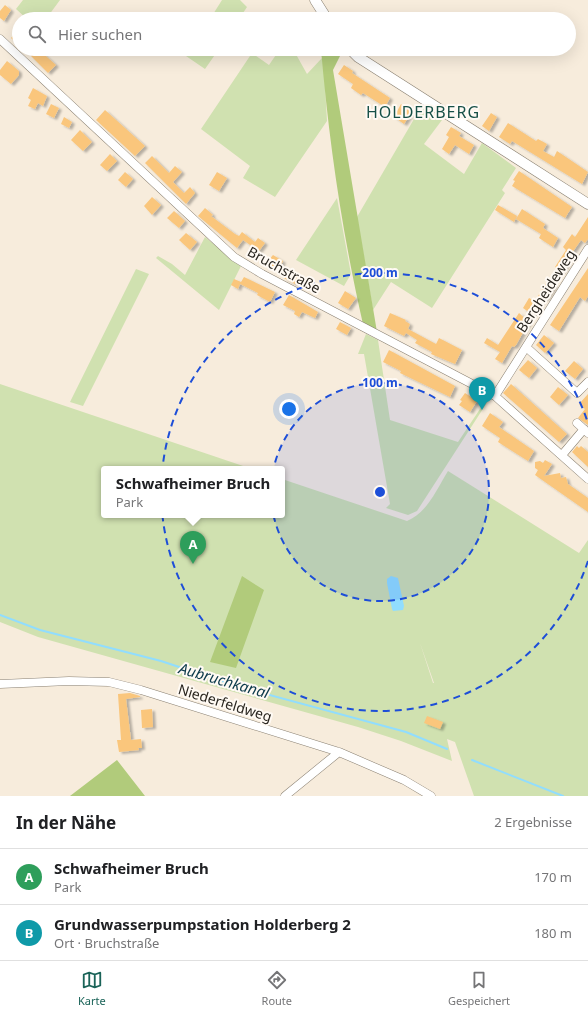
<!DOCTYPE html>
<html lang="de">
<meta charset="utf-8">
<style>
body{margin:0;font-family:"Noto Sans",sans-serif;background:#f2f2f2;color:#202124}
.you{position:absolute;left:289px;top:409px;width:14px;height:14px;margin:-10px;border:3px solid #fff;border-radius:50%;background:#1a73e8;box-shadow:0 0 0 6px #1a73e833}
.badge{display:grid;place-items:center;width:26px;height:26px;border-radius:50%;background:#1a6358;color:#fff;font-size:13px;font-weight:700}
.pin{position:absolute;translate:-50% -33px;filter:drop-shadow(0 1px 2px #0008)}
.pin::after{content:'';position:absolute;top:21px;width:14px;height:12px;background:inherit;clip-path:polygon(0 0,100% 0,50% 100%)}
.popup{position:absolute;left:101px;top:466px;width:184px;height:52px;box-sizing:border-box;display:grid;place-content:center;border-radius:4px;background:#fff;filter:drop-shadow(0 1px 3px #0005);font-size:13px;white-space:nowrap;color:#757577}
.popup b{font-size:15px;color:#202124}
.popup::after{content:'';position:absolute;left:50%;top:100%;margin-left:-8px;border:8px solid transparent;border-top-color:#fff}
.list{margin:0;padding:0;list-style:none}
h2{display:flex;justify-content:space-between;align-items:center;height:52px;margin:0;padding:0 16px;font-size:17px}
h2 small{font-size:13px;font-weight:400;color:#757577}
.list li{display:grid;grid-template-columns:26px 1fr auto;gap:12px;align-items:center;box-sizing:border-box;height:56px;padding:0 16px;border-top:1px solid #e0e0e0}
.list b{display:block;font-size:15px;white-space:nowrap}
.list p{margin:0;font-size:13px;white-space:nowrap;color:#757577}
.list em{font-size:13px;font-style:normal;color:#757577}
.icon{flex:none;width:22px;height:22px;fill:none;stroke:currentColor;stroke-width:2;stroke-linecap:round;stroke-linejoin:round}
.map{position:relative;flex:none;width:588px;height:796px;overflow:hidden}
.search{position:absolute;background:#fff;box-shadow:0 4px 16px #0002;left:12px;right:12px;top:12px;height:44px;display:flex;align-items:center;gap:10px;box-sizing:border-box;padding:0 14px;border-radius:22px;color:#757577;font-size:15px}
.sheet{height:164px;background:#fff}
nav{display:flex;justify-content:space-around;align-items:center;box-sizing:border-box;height:56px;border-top:1px solid #e0e0e0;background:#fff;font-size:11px;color:#757577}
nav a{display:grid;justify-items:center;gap:2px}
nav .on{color:#1a6358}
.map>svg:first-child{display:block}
.green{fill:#d0e1b0;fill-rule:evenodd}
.forest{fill:#b1cb7b}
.water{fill:#91ddfe}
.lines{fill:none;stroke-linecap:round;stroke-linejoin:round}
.stream{stroke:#91ddfe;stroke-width:2}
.building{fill:#fac67c;filter:url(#shadow)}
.minor-casing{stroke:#8a8072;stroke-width:9}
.major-casing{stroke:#8a8072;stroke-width:11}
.minor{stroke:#fff;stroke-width:8}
.major{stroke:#fff;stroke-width:10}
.ring{fill:none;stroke:#1d4ed8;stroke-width:2;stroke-dasharray:7 5}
.labels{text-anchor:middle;stroke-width:4;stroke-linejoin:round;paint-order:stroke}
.street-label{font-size:14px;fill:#2a2620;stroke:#fffaf4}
.water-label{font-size:15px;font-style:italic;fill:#0b394a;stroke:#fffaf4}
.quarter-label{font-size:16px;letter-spacing:1px;fill:#175047;stroke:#fffaf4}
.centre{fill:#1d4ed8;stroke:#fffaf4;stroke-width:2}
.ring-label{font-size:12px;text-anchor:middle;font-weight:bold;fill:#1d4ed8;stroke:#fffaf4;stroke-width:4;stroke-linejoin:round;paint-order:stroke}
</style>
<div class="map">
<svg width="588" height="796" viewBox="0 0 588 796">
<defs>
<filter id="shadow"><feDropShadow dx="3" dy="2" stdDeviation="1" flood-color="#0004"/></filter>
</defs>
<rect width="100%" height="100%" fill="#f7ecdc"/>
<path class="green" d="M23 0H60L46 19H27L16 9Z
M222 0H240L247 7 239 19H210Z
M190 49H219L205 69 186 56Z
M280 49H293L307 74 322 58 320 49H323L327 121 275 197 243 178 250 166 201 129 252 53 269 65Z
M421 107 442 120 424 144 464 174 482 143 516 168 502 190 505 193 432 308 391 282 373 310 357 217Z
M337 198 351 274 344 286 296 260Z
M205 237 241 266 219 310 156 258 158 256 172 264 185 275Z
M136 269 149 274 83 406 70 402Z
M366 334 378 340 390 420 458 442 486 400 488 401 417 511 408 515 386 508 390 504 364 354H358Z
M0 384 252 469H104V515H282V479L407 521C427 513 437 489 448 471L579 553 588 540V796H474L455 742 447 739 452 761 401 741 358 727 38 637 0 622ZM420 643 434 683H433Z"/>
<path class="forest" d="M321 49H338L341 54 333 70 377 332 363 324C342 232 329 142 321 49Z
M242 576 264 590 236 668 210 662Z
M117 760 145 796H70Z"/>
<path class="water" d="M391 576 398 578 404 606 403 610 393 611 392 609 387 583V579Z"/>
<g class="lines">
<path class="stream" d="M0 615 40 630 161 661 233 685 406 732 447 749
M472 760 563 796"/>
</g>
<path class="building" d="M5 5 11 10 4 21 0 18V11Z
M19 29V45L11 38Z
M38 49 56 65 48 73 31 56Z
M7 61 19 71V75L11 84 0 75V70Z
M344 65 353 71 352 73 390 98 385 107 363 93 361 95 351 88 353 84 338 74Z
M33 88 47 96 43 106 38 103 35 109 28 106 31 100 28 98Z
M51 104 59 108 54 118 46 114Z
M401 104 412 112 404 124 394 117Z
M105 110 145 146 135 156 96 120Z
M491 113 497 117 489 131 482 126Z
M64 117 72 122 69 128 61 124Z
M508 123 536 141 538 139 547 144 543 151 554 157 557 151 588 172 582 184 512 141 510 144 499 137Z
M451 127 461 133 459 136 474 145 469 154 455 145 449 154 442 149 449 137 446 135Z
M80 130 92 142 83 151 71 140Z
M110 154 117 161 107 171 100 165Z
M152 156 169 173 175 166 182 172 173 182 184 193 190 187 195 193 186 204 145 163Z
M519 171 572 207 565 218 512 186 515 181 513 180Z
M125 172 133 179 126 187 118 180Z
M217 172 227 178 219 191 209 185Z
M152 197 161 205 152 215 144 206Z
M498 205 517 216 514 222 495 210Z
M205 208 213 215 211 216 235 234 239 236 242 232 255 242 258 238 265 243 259 251 243 240 237 248 198 216Z
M522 209 545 224 543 228 558 238 553 247 539 238 541 234 516 219Z
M174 211 185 221 179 228 167 218Z
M588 217V239L585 243 581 240 567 260 569 261 562 272 555 267 566 250 563 247 572 234 575 237Z
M186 233 197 242 190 250 179 240Z
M273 255 283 261 281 265 299 276 295 284 284 278 285 275 266 263Z
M588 268V296L585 301 580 297 559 331 550 325Z
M244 277 275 292 270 302 257 295 258 293 240 284 238 289 231 285 234 279 241 282Z
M548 280 555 285 546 299 544 298 533 315 523 308 529 298 535 301Z
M345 291 356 298 348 309 338 303Z
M289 295 318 312 315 318 302 312 299 317 294 314 295 311 283 305Z
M390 313 406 320 405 321 410 324 408 329 436 344 439 338 462 350 455 364 431 354 432 352 415 343 417 340 406 333 404 336 384 326Z
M519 313 529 322 516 345 514 347 512 346 502 363 495 359 500 352 484 343 487 338 498 345Z
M340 322 351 328 347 335 336 329Z
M544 335 554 343 545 353 536 345Z
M389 350 455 386 450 397 400 373 401 371 383 362Z
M528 360 537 368 529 378 519 370Z
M574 361 583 369 575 379 565 371Z
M511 384 567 434 559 442 503 393Z
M558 387 568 395 559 405 550 397Z
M465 393 477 401 470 412 459 405 462 401 460 400Z
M588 394V425L578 418 585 409 579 404Z
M490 413 503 422 499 427 534 451 528 461 498 442 500 438 482 426Z
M577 446 579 448 581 446 588 452V467L572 452Z
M545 460 552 464 544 476 560 473 561 478 566 477 568 484 588 498V512L535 475 538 470 535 468V462L540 461 543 463Z
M130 693 140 696V697L126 699 131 740 141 739 142 748H138L139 750 119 752 117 740H121L118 694Z
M152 709 153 727 142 728 141 710Z
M427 716 443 722 440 729 424 723Z"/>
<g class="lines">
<g class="minor-casing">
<path id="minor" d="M0 39 234 257 262 274 495 396 588 479
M526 347 577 393 588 382
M495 396 588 249
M577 423 588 433
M562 455 584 429
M0 684 69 681 109 682 141 690 339 752 404 780 431 796
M285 796 339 752"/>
</g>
<g class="major-casing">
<path id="major" d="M315 0 327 19
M350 49 358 57 588 204"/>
</g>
<use href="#minor" class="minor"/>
<use href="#major" class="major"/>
</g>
<circle cx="380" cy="492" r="109" fill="#1d4ed8" fill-opacity=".12"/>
<g class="ring">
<circle cx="380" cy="492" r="109"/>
<path d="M588 561A219 219 0 1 1 588 423"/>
</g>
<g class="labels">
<g class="street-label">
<text transform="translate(284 270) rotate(29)" y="5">Bruchstraße</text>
<text transform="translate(546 291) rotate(-57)" y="5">Bergheideweg</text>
<text transform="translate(225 703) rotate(17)" y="5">Niederfeldweg</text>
</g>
<g class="water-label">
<text transform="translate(224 681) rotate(16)" y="5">Aubruchkanal</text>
</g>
<g class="quarter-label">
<text x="423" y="118">HOLDERBERG</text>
</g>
</g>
<circle cx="380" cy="492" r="6" class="centre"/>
<g class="ring-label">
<text x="380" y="277">200 m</text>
<text x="380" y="387">100 m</text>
</g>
</svg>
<div class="you"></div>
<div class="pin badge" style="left:193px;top:564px;background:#2e9e5b">A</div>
<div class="popup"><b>Schwafheimer Bruch</b>Park</div>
<div class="pin badge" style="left:482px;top:410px;background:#0f9aa8">B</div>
<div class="search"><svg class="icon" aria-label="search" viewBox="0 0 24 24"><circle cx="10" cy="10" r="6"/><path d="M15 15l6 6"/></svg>Hier suchen</div>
</div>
<section class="sheet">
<h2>In der Nähe<small>2 Ergebnisse</small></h2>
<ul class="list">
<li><span class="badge" style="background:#2e9e5b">A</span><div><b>Schwafheimer Bruch</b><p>Park</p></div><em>170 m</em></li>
<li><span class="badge" style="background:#0f9aa8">B</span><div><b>Grundwasserpumpstation Holderberg 2</b><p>Ort · Bruchstraße</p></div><em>180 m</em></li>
</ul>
</section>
<nav>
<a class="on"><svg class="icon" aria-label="map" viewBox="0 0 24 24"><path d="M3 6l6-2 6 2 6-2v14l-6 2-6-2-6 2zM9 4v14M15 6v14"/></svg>Karte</a>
<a><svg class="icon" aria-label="directions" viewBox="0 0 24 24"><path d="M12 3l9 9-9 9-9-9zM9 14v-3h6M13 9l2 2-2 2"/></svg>Route</a>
<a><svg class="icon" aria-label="saved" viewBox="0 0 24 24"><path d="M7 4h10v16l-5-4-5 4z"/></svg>Gespeichert</a>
</nav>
